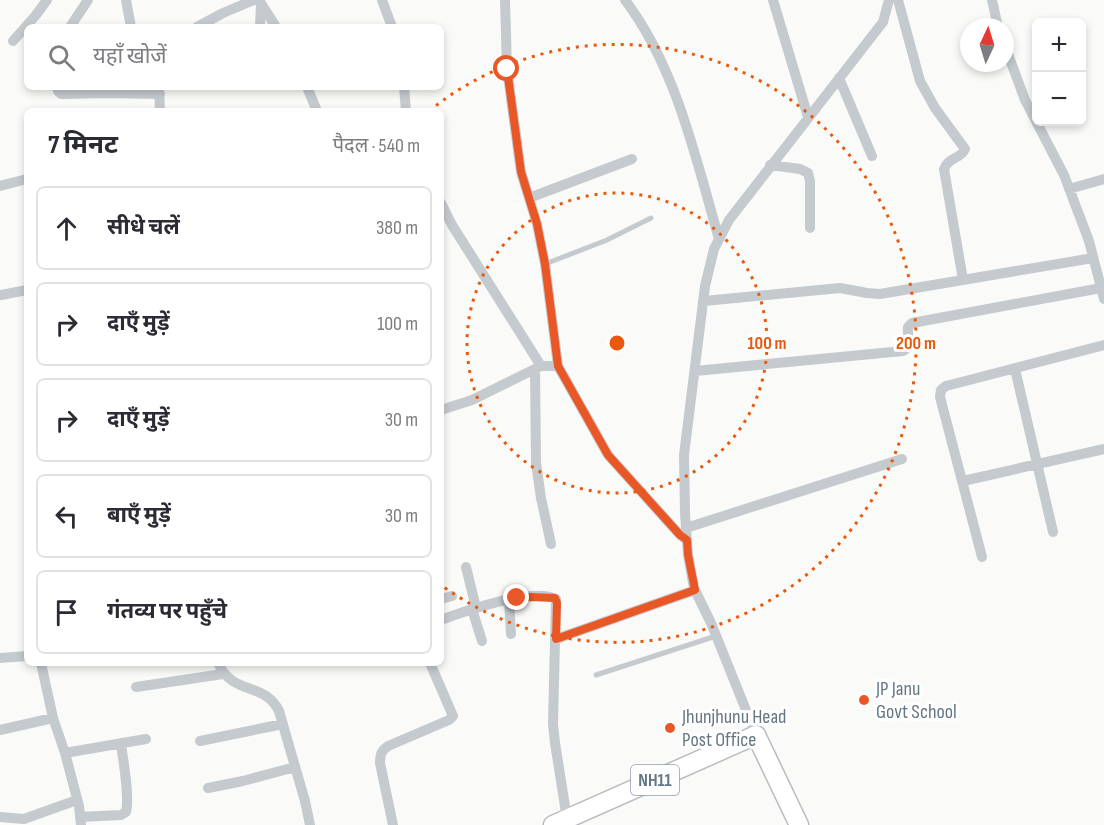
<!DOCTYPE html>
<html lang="hi">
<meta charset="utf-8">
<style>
body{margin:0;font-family:"Sofia Sans Condensed","Noto Sans Devanagari",sans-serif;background:#f7f7f7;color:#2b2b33}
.controls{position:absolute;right:18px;top:18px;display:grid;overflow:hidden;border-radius:9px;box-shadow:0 3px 9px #0003}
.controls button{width:54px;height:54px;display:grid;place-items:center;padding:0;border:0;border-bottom:2px solid #e1e1e2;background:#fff;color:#2b2b33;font:30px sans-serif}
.compass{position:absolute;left:960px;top:18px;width:54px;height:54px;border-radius:50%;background:#fff;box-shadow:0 3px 9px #0003;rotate:4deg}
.stop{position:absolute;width:18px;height:18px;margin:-14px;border:4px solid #ea5727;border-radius:50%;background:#fff}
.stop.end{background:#ea5727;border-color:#fff;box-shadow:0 2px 6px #0008}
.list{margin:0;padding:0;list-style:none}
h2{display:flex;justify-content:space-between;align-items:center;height:78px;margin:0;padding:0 24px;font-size:26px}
h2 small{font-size:20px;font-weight:400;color:#7c7c81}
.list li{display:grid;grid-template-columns:39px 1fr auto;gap:18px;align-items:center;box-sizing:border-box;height:84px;margin:0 12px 12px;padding:0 12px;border:2px solid #e1e1e2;border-radius:9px}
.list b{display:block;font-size:22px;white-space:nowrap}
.list em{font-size:20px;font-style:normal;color:#7c7c81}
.icon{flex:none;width:33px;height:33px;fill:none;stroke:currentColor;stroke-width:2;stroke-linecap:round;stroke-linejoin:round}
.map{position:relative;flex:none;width:1104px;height:825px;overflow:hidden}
.search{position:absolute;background:#fff;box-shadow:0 3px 9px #0003;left:24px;top:24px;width:420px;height:66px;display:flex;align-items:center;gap:15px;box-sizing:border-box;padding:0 21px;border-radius:9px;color:#7c7c81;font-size:22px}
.panel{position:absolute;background:#fff;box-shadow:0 3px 9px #0003;left:24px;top:108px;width:420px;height:558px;border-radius:9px}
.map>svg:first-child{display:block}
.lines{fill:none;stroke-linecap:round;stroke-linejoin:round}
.trunk-casing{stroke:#b8bcc0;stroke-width:21}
.service{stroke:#c5cace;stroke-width:5}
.minor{stroke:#c5cace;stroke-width:10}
.trunk{stroke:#fff;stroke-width:18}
.route{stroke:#ea5727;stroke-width:8}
.ring{fill:none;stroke:#e8590c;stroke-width:3;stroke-dasharray:3 6}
.poi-dot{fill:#ea5727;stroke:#fff;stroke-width:2}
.labels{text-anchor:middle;stroke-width:6;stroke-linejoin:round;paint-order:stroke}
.shield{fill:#fff;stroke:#929ea9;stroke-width:1.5}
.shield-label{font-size:18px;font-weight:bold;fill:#647584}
.poi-label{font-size:20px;fill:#647584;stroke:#fff;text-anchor:start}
.centre{fill:#e8590c;stroke:#fff;stroke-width:3}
.ring-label{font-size:18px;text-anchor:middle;font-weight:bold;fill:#e8590c;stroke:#fff;stroke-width:6;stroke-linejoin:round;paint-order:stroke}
</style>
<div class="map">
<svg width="1104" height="825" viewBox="0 0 1104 825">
<rect width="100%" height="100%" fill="#fafaf8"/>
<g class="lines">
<g class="trunk-casing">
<path id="trunk" d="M553 825 756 735 799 825"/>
</g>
<path class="service" d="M545 264 607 240 651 218
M596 675 716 636"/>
<path class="minor" d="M126 0 131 27
M259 0 276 27
M382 0 392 27
M505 0 507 69 521 172 537 224 545 264 558 366
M625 0C676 67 696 159 719 239
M773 0 808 117
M898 0 920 81 935 108 965 149C961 159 948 157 944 169L963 280
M992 0 998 27
M70 27 88 0
M197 27 223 13 254 0
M260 27 261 3
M13 41 36 15 47 0
M1005 46 1025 100 1064 175 1089 241 1104 299
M839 78 872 156
M57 87 58 91 61 94 109 93 160 94
M159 87 160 111
M307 87 317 111
M404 87 406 111
M770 165 800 169 808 173 810 181V228
M0 186 27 179
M1069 189 1104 179
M529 198 632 159
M441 203 452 225 541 366
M1 295 27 290
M704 301 840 288 867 293 880 294 1093 258
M535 369 536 463 541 498 551 544
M1015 369 1053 532
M695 371 903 351C912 346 907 335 908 327L912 323 1101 288
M441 410 472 400 541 366H558L608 455 680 535 687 540
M963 481 1104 449
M686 528 902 459
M982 557 940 397 941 390 946 386 1104 345
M466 567 476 608
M441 599 452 596
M509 600 511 634
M472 609 482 641
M441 620C465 611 533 587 556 599L553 724 555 743 567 819
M556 639 695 590
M0 658 27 656
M41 663 53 718 65 753 79 806 81 825
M218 663C233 696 264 681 279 711L305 801 310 825
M136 687 223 674
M0 730 53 718
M756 735 711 623 694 588 688 555 685 513 684 455 705 286 714 249 729 220 883 22 889 0
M200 741 283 724
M65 753 146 739
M208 788 243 781 295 767
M0 817 24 819 77 800
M80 817 121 815 126 812C130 796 123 761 121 743
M393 825 380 763C380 755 381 751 388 746L449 720 453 716 430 663"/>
<use href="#trunk" class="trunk"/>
</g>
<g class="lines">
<path class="route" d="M507 69 521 172 537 224 545 264 558 366 608 455 680 535 687 540 688 555 695 590 556 639 557 603 555 598 531 597 517 598"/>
</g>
<g class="ring">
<circle cx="617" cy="343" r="150"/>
<path d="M429 111A299 299 0 1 1 441 585"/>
</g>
<g class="poi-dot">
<circle cx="864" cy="700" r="6"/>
<circle cx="670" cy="728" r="6"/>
</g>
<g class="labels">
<rect class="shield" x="631" y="765" width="48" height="30" rx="4.5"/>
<g class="shield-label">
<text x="655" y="786">NH11</text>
</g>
<g class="poi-label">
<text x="876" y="695">JP Janu<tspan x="876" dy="23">Govt School</tspan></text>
<text x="682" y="723">Jhunjhunu Head<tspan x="682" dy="23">Post Office</tspan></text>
</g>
</g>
<circle cx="617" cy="343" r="9" class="centre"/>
<g class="ring-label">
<text x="767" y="349">100 m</text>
<text x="916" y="349">200 m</text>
</g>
</svg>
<div class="controls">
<button>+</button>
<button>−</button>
</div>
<svg class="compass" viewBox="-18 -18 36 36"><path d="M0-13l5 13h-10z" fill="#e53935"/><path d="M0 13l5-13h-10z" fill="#7c7c81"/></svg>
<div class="stop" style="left:507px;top:69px"></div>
<div class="stop end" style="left:517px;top:598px"></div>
<div class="search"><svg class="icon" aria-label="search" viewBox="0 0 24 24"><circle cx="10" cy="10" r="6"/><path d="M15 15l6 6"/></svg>यहाँ खोजें</div>
<section class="panel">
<h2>7 मिनट<small>पैदल · 540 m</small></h2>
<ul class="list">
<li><svg class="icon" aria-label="ahead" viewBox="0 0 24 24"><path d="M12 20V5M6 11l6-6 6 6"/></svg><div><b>सीधे चलें</b></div><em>380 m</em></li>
<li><svg class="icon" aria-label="right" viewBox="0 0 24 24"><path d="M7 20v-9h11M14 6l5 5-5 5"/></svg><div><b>दाएँ मुड़ें</b></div><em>100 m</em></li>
<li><svg class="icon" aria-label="right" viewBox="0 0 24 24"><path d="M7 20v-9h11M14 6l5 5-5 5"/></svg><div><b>दाएँ मुड़ें</b></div><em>30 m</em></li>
<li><svg class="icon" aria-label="left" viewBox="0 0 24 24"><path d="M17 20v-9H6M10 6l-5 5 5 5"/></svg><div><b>बाएँ मुड़ें</b></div><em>30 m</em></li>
<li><svg class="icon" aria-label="arrive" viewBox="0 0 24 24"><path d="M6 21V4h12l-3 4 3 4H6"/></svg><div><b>गंतव्य पर पहुँचे</b></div></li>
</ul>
</section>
</div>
